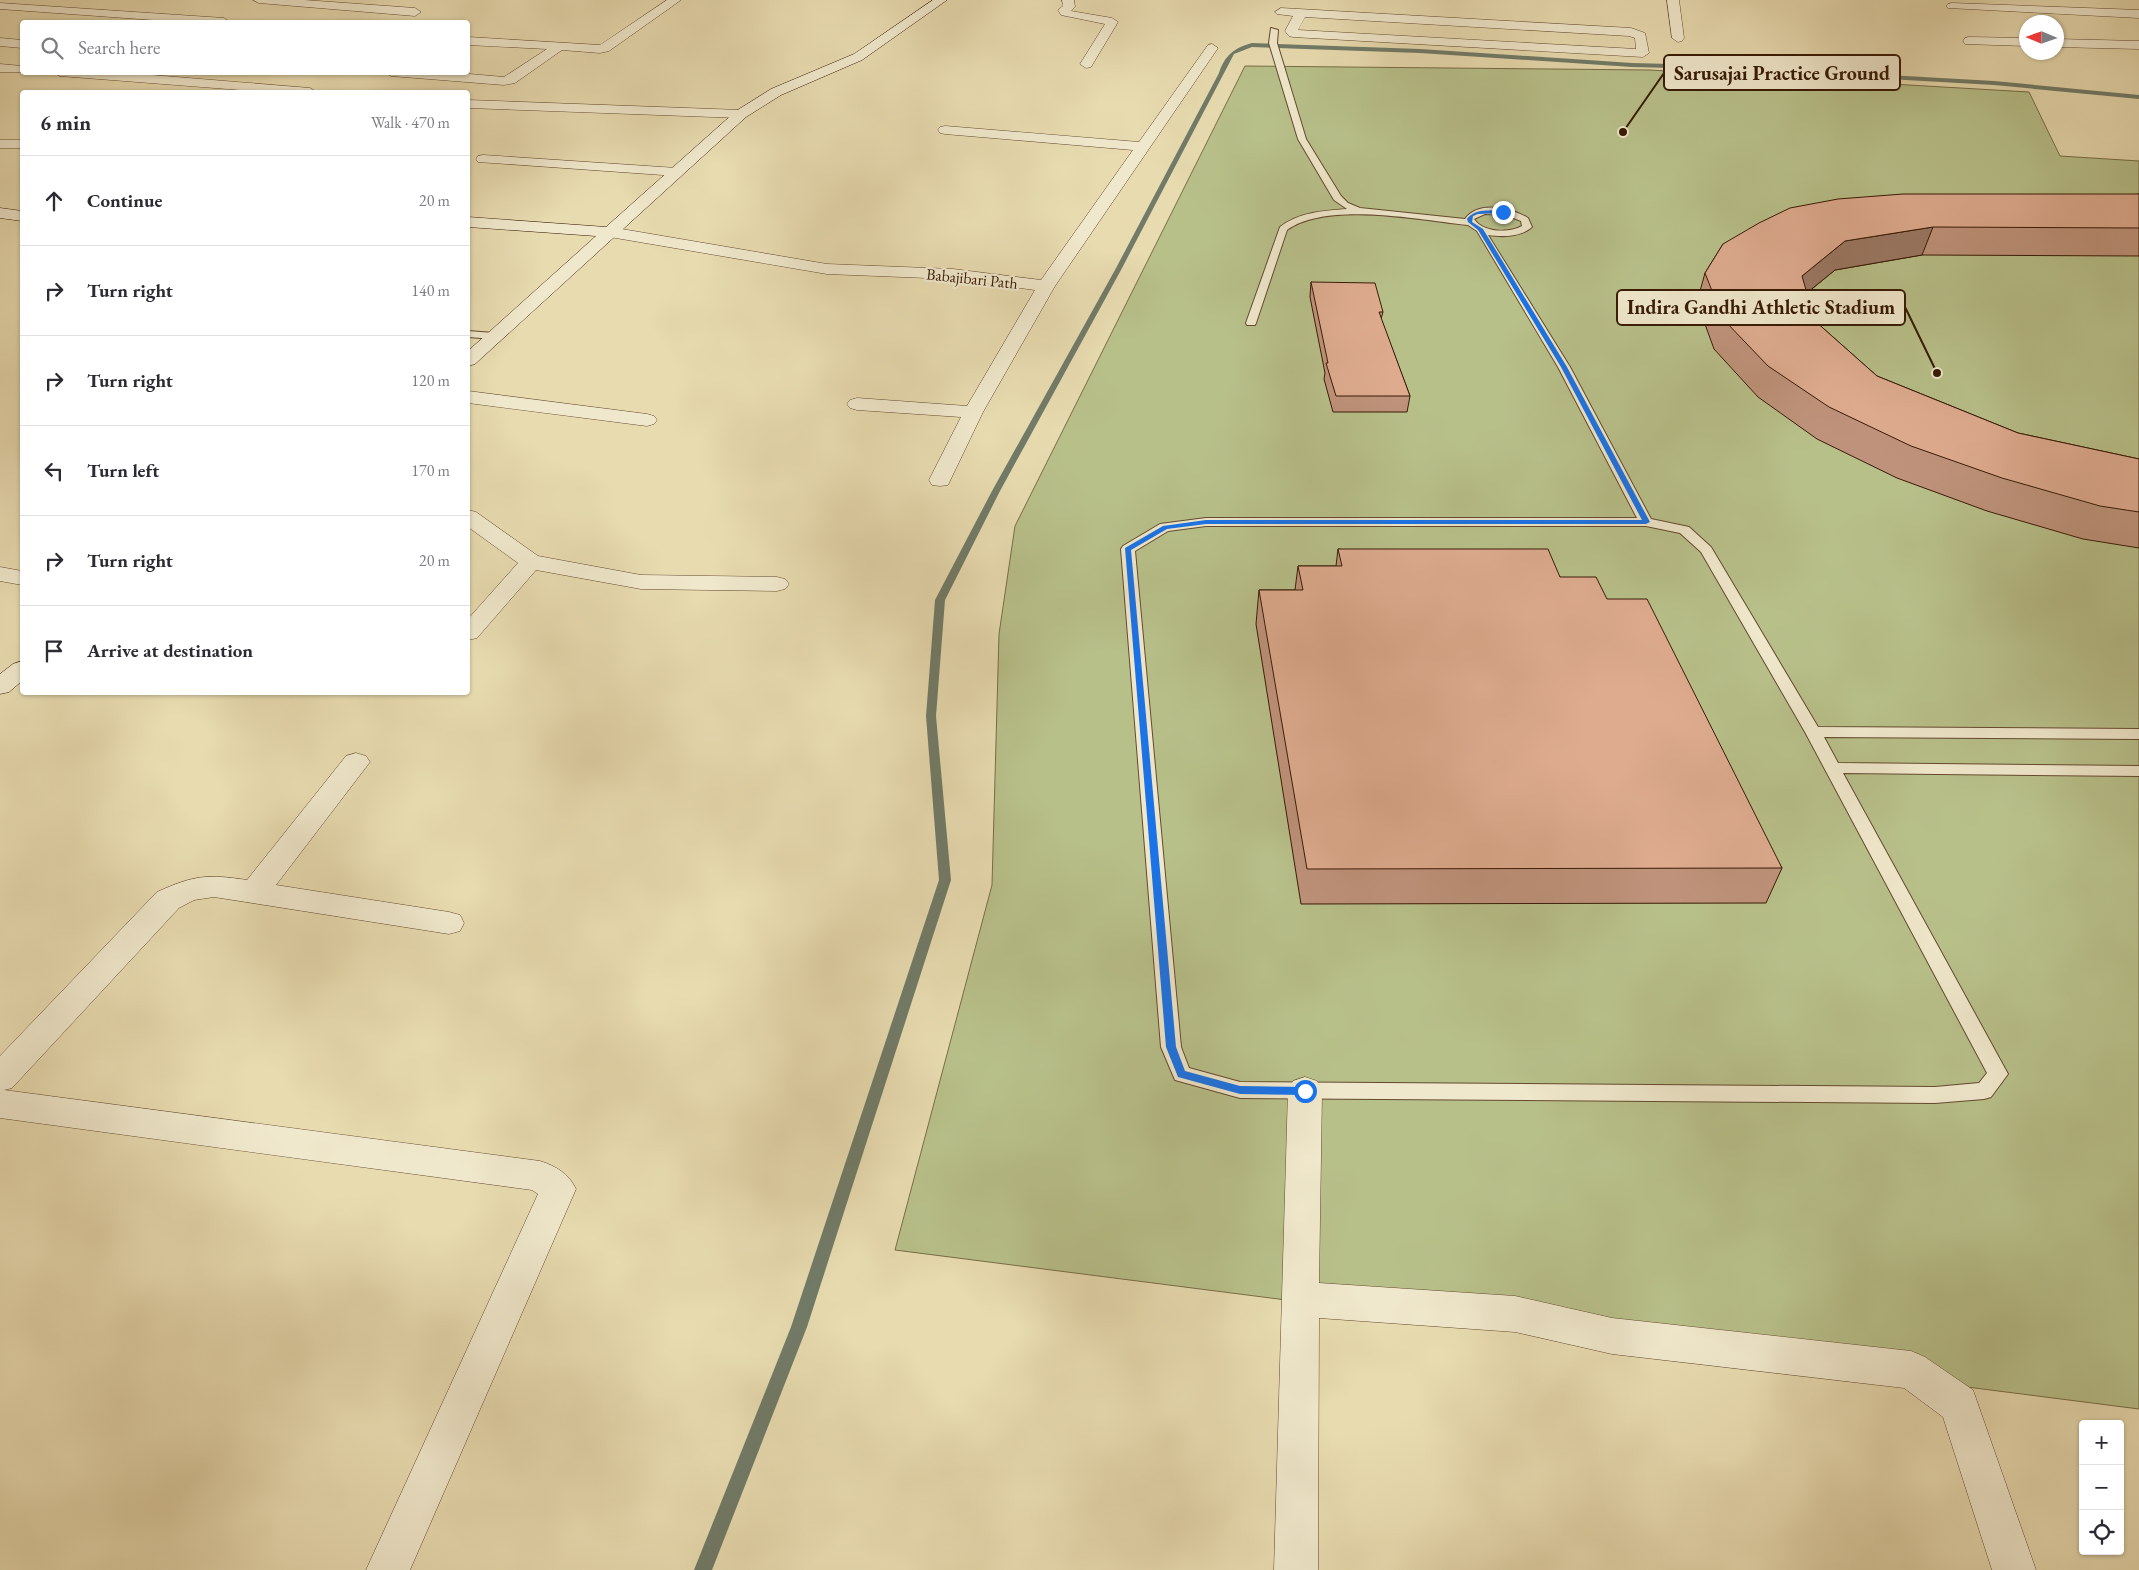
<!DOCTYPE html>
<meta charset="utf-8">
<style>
body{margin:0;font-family:"EB Garamond",serif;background:#f2f2f3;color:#2b2b33}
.controls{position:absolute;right:15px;bottom:15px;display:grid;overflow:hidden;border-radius:5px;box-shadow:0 1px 4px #0004}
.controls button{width:45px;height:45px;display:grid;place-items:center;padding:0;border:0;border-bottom:1px solid #e1e1e2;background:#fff;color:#2b2b33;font:25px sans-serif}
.compass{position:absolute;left:2019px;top:15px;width:45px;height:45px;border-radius:50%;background:#fff;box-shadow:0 1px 4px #0004;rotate:272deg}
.stop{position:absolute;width:15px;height:15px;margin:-11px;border:4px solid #1a73e8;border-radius:50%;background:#fff}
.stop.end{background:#1a73e8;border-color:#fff;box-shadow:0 1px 5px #0008}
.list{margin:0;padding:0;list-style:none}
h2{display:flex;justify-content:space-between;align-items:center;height:65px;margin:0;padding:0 20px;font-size:21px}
h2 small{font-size:16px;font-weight:400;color:#7c7c81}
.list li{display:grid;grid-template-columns:32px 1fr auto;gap:15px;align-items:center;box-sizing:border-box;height:90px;padding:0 20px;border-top:1px solid #e1e1e2}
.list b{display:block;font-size:19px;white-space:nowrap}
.list em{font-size:16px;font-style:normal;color:#7c7c81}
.icon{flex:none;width:28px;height:28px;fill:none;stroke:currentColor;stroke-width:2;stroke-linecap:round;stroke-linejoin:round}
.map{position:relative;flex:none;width:2139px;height:1570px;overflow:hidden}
.search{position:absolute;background:#fff;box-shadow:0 1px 4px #0004;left:20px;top:20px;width:450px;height:55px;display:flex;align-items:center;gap:12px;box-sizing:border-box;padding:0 18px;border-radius:5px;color:#7c7c81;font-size:19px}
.panel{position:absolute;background:#fff;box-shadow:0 1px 4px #0004;left:20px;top:90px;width:450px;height:605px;border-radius:5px}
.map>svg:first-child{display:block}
.green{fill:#b8c08a;stroke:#786d47}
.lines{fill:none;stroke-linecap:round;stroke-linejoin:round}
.stream{fill:#717b68;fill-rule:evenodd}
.lane-casing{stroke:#644a2f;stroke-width:2}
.street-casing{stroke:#644a2f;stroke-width:1}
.secondary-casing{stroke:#381a04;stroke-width:1}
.lane{fill:#f0e8cc;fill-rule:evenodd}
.street{fill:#f0e8cc;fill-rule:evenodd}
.secondary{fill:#f0e8cc;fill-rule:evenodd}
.wall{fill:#bf937b;stroke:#381a04}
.shaded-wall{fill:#9b7864;stroke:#381a04}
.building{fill:#deab8f;stroke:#381a04}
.route{fill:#1a73e8}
.labels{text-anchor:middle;stroke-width:4.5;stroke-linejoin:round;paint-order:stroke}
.far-street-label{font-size:16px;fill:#381a04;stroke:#f0e8cc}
.leader{fill:none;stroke:#381a04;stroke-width:2}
.callout-dot{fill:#381a04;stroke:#f0e8cc;stroke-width:2}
.callout{fill:#f0e8cc;stroke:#381a04;stroke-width:2}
.callout-label{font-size:20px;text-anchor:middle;font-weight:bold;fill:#381a04}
</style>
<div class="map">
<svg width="2139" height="1570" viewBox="0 0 2139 1570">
<rect width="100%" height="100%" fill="#e8dbb0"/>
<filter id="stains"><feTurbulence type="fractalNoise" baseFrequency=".004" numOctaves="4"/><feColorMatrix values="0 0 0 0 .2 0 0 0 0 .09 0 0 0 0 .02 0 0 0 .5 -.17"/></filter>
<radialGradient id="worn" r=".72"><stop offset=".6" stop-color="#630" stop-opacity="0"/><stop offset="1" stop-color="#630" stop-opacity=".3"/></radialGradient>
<path class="green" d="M1245 66 1650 70 2029 92 2060 156 2139 161V1409L895 1250 992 885 999 634 1015 526Z"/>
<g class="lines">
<path class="stream" d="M1252 43 1420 49 1632 63 1711 65 1994 81 2139 95V99L1994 85 1711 69 1632 67 1420 53 1252 47 1234 54 1121 270 1000 491 945 600 936 716 951 880 807 1327 712 1570H694L791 1327 939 880 926 716 935 600 992 491 1115 270 1219 73C1225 55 1234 48 1252 43Z"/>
<g class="lane-casing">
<path id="lane" d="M1271 28 1278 30 1277 43 1306 139 1341 196 1348 203 1360 208 1465 219C1478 200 1512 208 1528 218L1532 227C1521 237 1502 237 1488 235L1570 367 1651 519 1689 527 1711 547 1818 727 2139 729V739L1824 737 1838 763 2139 766V776L1843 773 2008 1074 1991 1097 1984 1099 1935 1103 1240 1098 1175 1080 1161 1047 1121 549 1123 546 1160 524 1206 518H1637L1558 367 1477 231 1468 225C1420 220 1327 201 1287 230L1256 323 1255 325H1247L1246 323 1280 227C1299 212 1323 211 1347 209L1334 200 1298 139 1269 43ZM1485 214 1506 215 1521 221 1522 226C1509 233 1483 233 1474 219ZM1206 526H1646L1680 533 1701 552 1805 732 1987 1073 1979 1083 1935 1087 1240 1082 1189 1068 1181 1047 1135 551 1168 531Z
M468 331 494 333 499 336 494 339 468 337Z"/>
</g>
<g class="street-casing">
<path id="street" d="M253 0H304L415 8 421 12 415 16 259 3Z
M667 0H681L609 51 600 53 562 50 515 83 504 85 391 76 385 72H446L504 77 547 49 468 45V37L600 45Z
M1062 0H1074L1075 7 1071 11 1112 18 1118 22 1091 67 1086 68 1080 64 1105 24 1061 15 1058 10 1063 6Z
M1667 0H1679L1684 38 1682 41 1678 42 1672 38Z
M0 3 224 18 230 22H181L0 9Z
M1952 3 2139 10V18L1948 8 1946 6 1948 4Z
M1281 8 1631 28 1645 33 1649 53 1643 57 1293 37 1289 36 1285 31 1293 16 1277 14 1275 12ZM1305 17 1629 36 1635 38 1636 49 1298 30Z
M1969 37 2026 38V46L1965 44 1963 41 1965 38Z
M0 38 22 40V48L0 46Z
M2056 39 2139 41V49L2056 47Z
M1212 44 1218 48 1055 286 983 412 948 485 940 486 932 485 929 480 961 417 857 410 850 408 847 404 850 400 857 398 967 406 1035 290 953 279 827 274 610 237 604 235 602 232 604 229 610 227 827 264 953 269 1041 280 1133 150 945 134 940 133 938 130 940 127 945 126 1139 142 1208 45Z
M0 64 22 66V72H27H0Z
M54 72H115L310 88 317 92H267L60 76Z
M468 100 741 110 748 114 741 118 468 108Z
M0 140H22V148H0Z
M483 155 677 168 682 169 684 172 682 175 677 176 478 162 476 159 478 156Z
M468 391 647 414 654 416 657 420 654 424 647 426 468 403Z
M468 510 476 512 538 556 641 575 777 577 785 579 789 584 785 589 777 591 641 589 536 570 477 638 468 640V619L518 563 468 527Z
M0 567 22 571V585L0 581Z
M356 753 366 756 370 762 276 885 449 912 460 915 464 923 460 931 449 934 214 897 194 900 179 908 12 1088 4 1090 540 1161C556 1166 569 1174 576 1189L410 1570H366L538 1194 532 1190 0 1118V1056L157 892C194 875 208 874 247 880L346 756Z
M1305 1077 1317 1081 1322 1091 1319 1283 1515 1296 1612 1318 1911 1351 1925 1357 1973 1390 2036 1570H1992L1943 1417 1904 1388 1612 1354 1515 1332 1319 1318 1318 1570H1274L1288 1091 1293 1081Z"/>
</g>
<g class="secondary-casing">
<path id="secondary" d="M933 0H947L862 60 781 95 746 117 475 364 468 366V351L596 236 468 227V217L606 227 736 111 771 89 854 54Z
M0 208 22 211V221L0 218Z
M22 661V681L9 692 0 694V674L13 664Z"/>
</g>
<use href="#lane" class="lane"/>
<use href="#street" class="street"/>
<use href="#secondary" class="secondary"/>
</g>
<path class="wall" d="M2139 194V256L1922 255 1835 270 1807 293 1815 321 1877 376 2018 433 2139 459V548L2083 539 1987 511 1897 478 1817 439 1758 397 1714 349 1697 302 1705 273 1723 244Z
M1311 282 1383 312 1381 319 1410 396 1407 412H1333L1324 379 1325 373 1310 297Z
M1338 549 1560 577 1607 599 1782 868 1766 903 1301 904 1256 624 1259 590H1295L1298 566H1336Z"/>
<path class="shaded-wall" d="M1933 227 1922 255 1835 270 1792 305 1802 276 1845 241Z"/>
<path class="building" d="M1903 194H2139V228L1933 227 1845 241 1802 276 1815 321 1877 376 2018 433 2139 459V512L2100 506 2002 478 1911 446 1829 407 1768 366 1723 319 1705 273 1723 244 1759 223 1790 208 1838 199Z
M1311 282 1375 283 1383 312H1379L1410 396H1336L1326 363H1328Z
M1338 549H1548L1560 577H1596L1607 599H1647L1782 868 1307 869 1259 590H1303L1298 566H1342Z"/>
<path class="route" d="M1503 210 1504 213 1478 214 1473 216 1472 222 1483 229 1567 367 1650 522 1646 524H1206L1167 529 1131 550 1176 1047 1185 1071 1240 1086 1305 1087 1310 1091 1305 1095 1240 1094 1178 1077 1166 1047 1125 548 1163 526 1206 520H1642L1561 367 1478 230 1468 222 1467 219C1475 208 1491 211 1503 210Z"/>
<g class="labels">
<g class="far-street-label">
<text transform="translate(972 278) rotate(6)" y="6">Babajibari Path</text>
</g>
</g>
<path class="leader" d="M1623 132L1664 73M1937 373L1905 307"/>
<g class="callout-dot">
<circle cx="1623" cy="132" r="5"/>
<circle cx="1937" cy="373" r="5"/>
</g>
<g class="callout">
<rect x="1664" y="55" width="236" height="35" rx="5"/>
<rect x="1617" y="290" width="288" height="35" rx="5"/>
</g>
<g class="callout-label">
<text x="1782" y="80">Sarusajai Practice Ground</text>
<text x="1761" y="314">Indira Gandhi Athletic Stadium</text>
</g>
<rect width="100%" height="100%" filter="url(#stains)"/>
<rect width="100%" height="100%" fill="url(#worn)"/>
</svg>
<div class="controls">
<button>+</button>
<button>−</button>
<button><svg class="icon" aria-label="locate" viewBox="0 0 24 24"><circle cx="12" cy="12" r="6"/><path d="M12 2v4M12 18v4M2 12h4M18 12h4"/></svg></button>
</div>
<svg class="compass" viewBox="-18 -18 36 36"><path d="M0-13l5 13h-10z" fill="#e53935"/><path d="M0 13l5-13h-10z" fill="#7c7c81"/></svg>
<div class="stop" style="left:1305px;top:1091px"></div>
<div class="stop end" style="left:1503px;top:212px"></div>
<div class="search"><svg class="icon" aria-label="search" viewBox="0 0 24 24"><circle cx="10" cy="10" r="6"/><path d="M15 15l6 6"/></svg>Search here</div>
<section class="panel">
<h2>6 min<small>Walk · 470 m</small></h2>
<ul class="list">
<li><svg class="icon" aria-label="ahead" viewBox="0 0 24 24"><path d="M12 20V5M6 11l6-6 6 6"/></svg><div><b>Continue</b></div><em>20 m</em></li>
<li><svg class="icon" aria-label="right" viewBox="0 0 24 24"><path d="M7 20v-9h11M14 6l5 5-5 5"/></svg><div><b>Turn right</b></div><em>140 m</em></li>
<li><svg class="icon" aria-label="right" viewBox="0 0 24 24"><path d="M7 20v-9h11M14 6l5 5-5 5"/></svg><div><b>Turn right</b></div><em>120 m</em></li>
<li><svg class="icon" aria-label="left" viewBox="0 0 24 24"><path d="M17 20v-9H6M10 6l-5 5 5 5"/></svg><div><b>Turn left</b></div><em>170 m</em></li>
<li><svg class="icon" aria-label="right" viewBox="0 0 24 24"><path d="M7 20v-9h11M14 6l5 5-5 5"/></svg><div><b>Turn right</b></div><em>20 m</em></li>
<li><svg class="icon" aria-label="arrive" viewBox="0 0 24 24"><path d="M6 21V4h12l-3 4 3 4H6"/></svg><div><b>Arrive at destination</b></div></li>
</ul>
</section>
</div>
